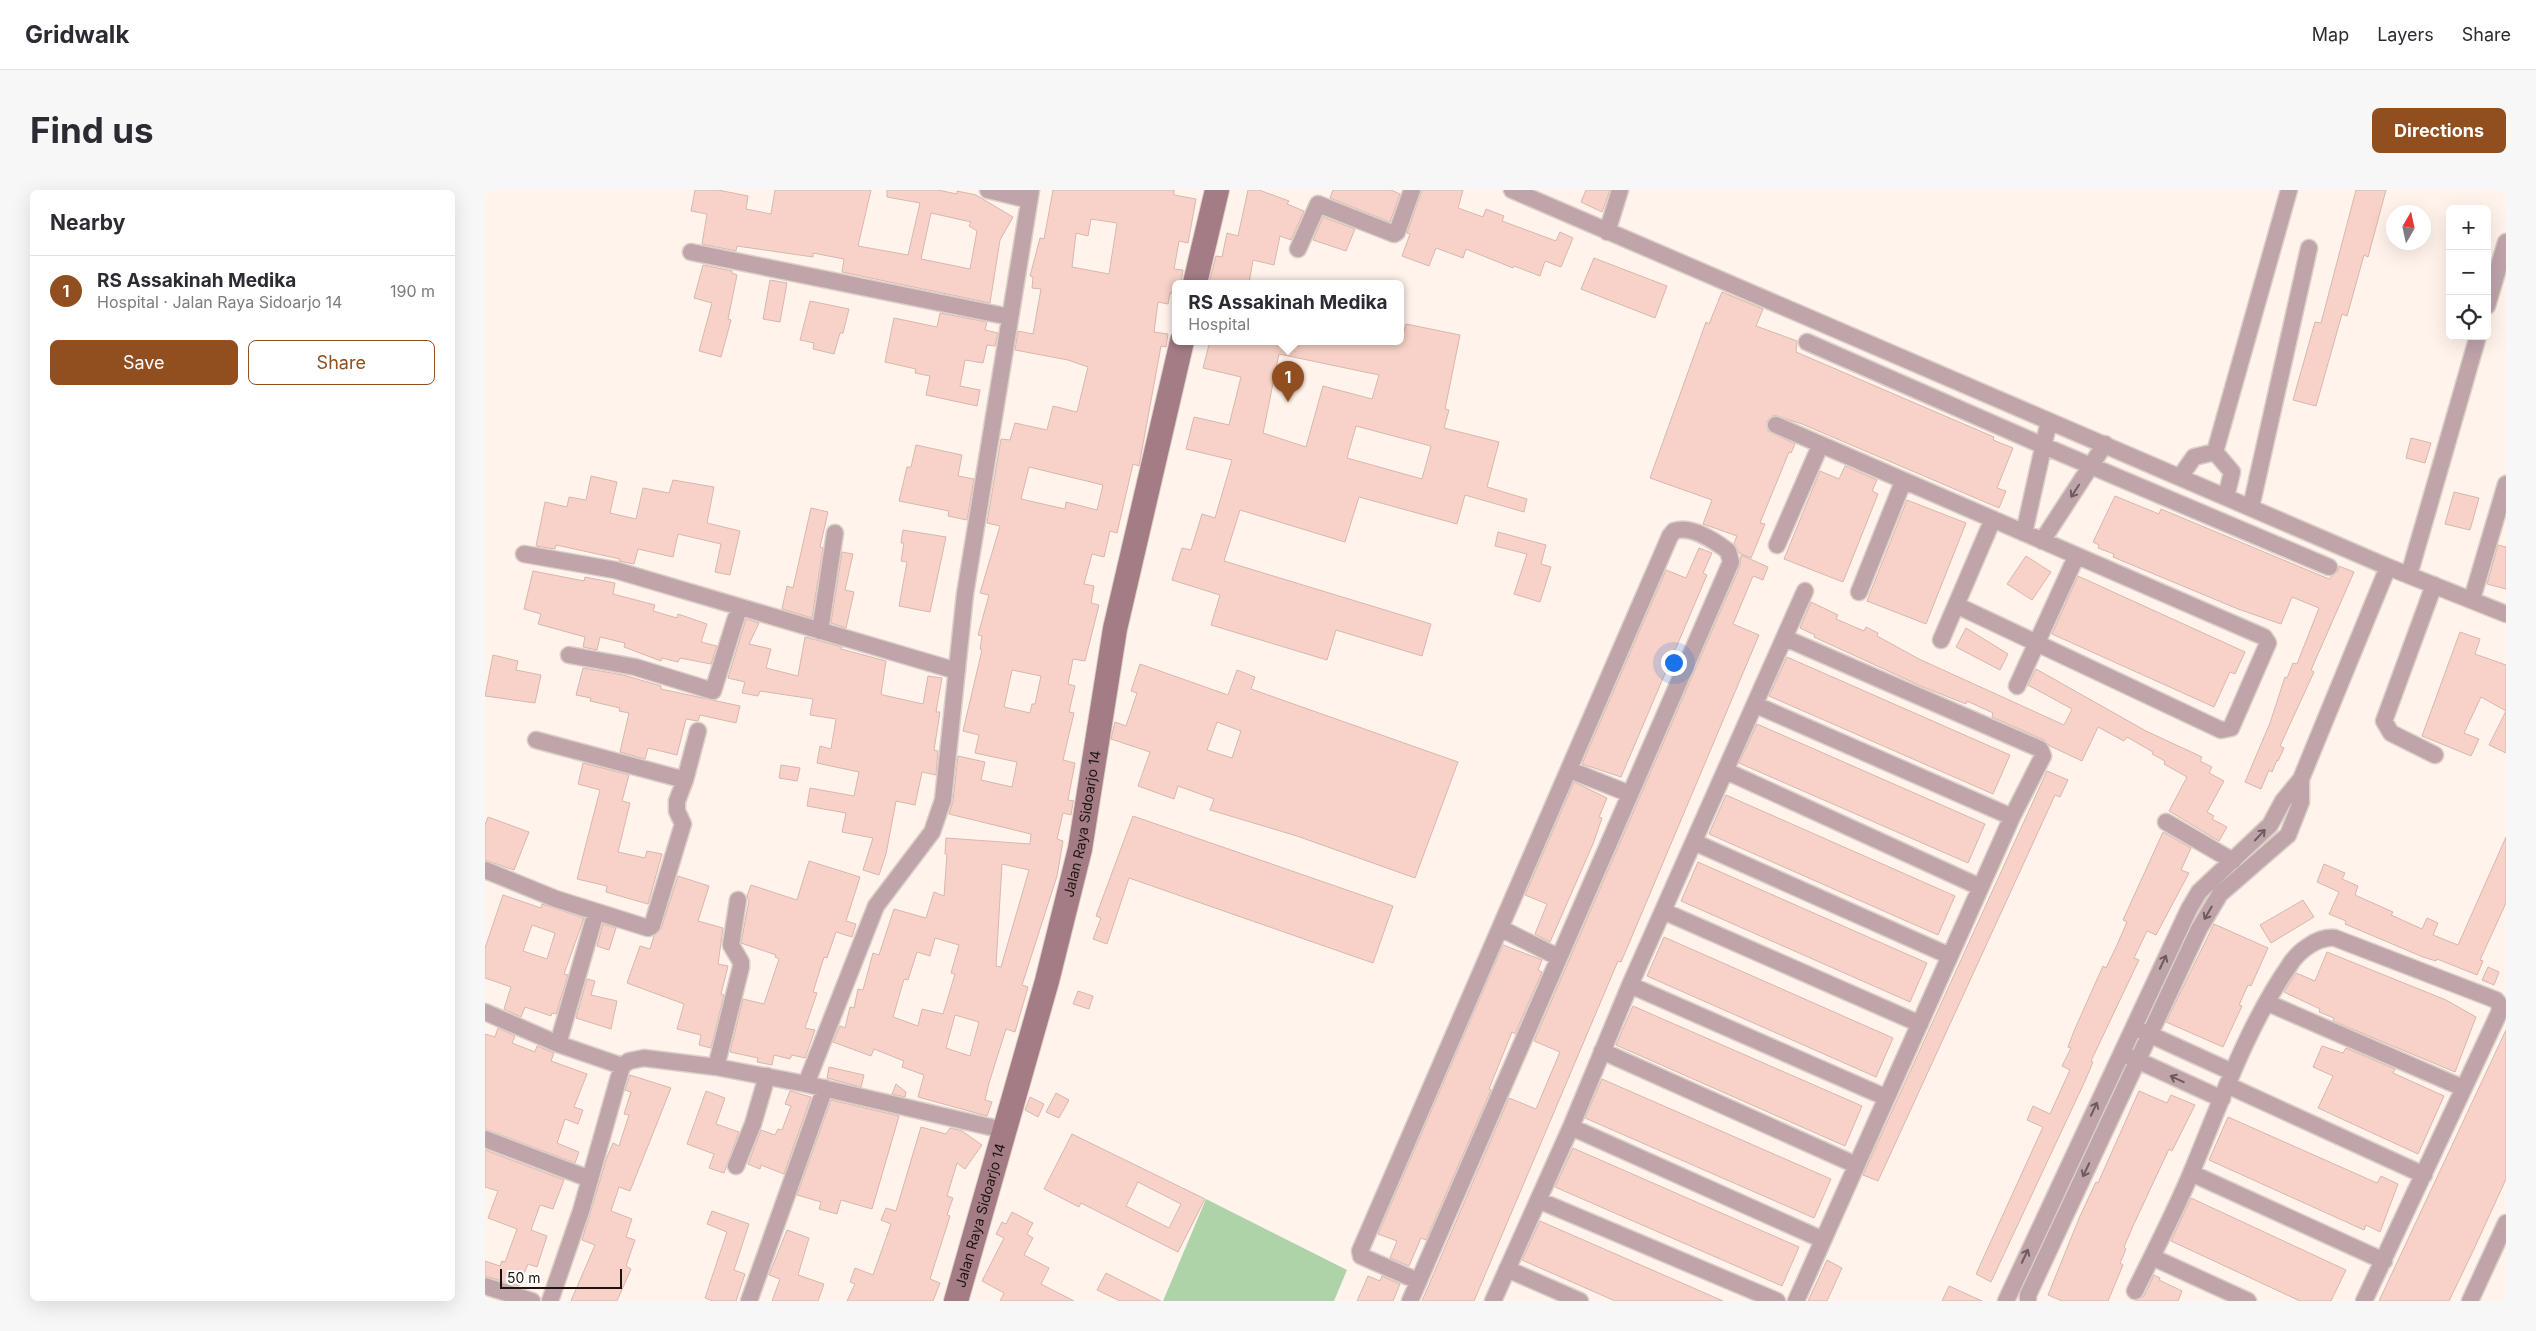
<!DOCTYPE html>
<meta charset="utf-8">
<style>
body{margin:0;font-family:Inter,sans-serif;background:#f7f7f7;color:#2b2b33}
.controls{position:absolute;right:15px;top:15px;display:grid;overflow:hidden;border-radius:8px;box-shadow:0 5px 20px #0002}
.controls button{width:45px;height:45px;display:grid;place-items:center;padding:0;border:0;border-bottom:1px solid #e1e1e2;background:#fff;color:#2b2b33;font:25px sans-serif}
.compass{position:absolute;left:1901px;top:15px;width:45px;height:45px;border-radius:50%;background:#fff;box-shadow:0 5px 20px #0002;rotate:9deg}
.scale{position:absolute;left:15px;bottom:12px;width:122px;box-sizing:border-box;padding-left:5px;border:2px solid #1e140d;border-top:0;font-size:14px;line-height:18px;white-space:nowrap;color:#1e140d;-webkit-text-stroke:4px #fff;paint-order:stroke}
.you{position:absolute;left:1188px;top:472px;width:18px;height:18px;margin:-12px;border:4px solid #fff;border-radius:50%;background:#1a73e8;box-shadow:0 0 0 8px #1a73e833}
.badge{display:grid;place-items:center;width:32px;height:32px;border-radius:50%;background:#914f1f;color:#fff;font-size:16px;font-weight:700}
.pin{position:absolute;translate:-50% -41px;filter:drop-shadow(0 1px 2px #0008)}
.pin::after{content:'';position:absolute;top:26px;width:18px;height:15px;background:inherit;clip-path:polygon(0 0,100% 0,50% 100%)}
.popup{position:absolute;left:687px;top:90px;width:232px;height:65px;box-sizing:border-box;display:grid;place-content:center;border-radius:8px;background:#fff;filter:drop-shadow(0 1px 4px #0005);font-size:16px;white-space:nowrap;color:#7c7c81}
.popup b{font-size:19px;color:#2b2b33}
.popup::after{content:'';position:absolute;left:50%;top:100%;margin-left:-10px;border:10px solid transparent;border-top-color:#fff}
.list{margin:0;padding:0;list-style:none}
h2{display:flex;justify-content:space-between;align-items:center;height:65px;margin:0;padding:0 20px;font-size:21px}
h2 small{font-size:16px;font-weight:400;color:#7c7c81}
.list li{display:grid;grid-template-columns:32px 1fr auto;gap:15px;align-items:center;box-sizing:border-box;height:70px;padding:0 20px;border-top:1px solid #e1e1e2}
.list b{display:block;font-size:19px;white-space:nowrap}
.list p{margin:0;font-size:16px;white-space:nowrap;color:#7c7c81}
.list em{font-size:16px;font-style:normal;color:#7c7c81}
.actions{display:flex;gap:10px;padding:15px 20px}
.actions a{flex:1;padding:11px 0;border:1px solid #914f1f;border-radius:8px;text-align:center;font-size:18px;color:#914f1f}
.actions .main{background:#914f1f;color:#fff}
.icon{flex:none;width:28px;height:28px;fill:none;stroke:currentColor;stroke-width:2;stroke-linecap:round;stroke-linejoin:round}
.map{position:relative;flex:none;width:2021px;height:1111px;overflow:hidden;border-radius:8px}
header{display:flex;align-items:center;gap:30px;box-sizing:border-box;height:70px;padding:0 25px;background:#fff;border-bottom:1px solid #e1e1e2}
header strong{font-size:24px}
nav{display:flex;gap:28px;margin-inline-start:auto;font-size:18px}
.intro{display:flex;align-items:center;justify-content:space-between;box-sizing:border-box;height:120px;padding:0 30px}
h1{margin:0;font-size:35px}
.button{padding:12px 22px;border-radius:8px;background:#914f1f;color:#fff;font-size:18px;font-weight:700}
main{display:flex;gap:30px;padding:0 30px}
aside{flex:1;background:#fff;border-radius:8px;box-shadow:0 5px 20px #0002}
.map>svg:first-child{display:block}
.green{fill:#aed3a8}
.building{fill:#f8d2c8;stroke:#d8b7ad;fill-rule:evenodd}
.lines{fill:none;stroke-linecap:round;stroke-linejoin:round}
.minor-casing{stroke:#dbcfc7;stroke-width:19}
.secondary-casing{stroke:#dbcfc7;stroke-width:26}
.minor{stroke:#bfa4aa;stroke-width:16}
.secondary{stroke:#a47c85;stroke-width:24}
.oneway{stroke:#6e5c5c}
.labels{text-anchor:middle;stroke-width:4;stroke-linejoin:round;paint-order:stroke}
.street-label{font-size:14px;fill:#1e140d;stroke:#fff}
</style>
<header>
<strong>Gridwalk</strong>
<nav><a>Map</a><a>Layers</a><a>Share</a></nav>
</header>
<div class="intro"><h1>Find us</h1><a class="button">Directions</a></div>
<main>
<aside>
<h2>Nearby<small></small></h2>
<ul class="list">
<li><span class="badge">1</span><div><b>RS Assakinah Medika</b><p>Hospital · Jalan Raya Sidoarjo 14</p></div><em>190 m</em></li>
</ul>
<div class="actions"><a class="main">Save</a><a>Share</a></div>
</aside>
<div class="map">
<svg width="2021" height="1111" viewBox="0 0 2021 1111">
<rect width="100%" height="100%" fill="#fff3eb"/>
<path class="green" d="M721 1009 862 1080 849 1111H678Z"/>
<path class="building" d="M210 0H233L263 6 261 19 286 24 290 0H386L373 56 423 65 435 13 402 7V0H453L472 4V1L491 5 528 27 515 50 505 113 357 82 359 69 328 63V67L252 56 251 61 217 54 222 24 206 21ZM446 23 486 32 484 36 492 41 485 79 436 69Z
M568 0H689V5L711 9 703 53 694 51 689 79 698 80 696 93H690V104L685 103 683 114 673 112 669 142 683 144 681 157 676 156 654 276 648 274 632 343 625 341 619 367 607 364 599 394 609 396 606 413 614 415 600 471 588 469 583 494 590 496 584 522 589 523 578 570 590 573 583 610 589 611 588 613 586 625 578 623 572 649 578 651 572 686 537 795 543 797 530 842 521 839 504 893 500 910 507 912 502 926 433 907 439 885 417 877 419 871 389 859 386 866 348 852 355 836 360 838 365 817 369 818 373 799 378 800 388 763 394 765 409 719 441 728 449 702 459 706 462 664H460L461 648 545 654 546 644 464 624 468 611 473 566 500 572 496 590 527 597 532 572 490 563 494 545 478 541 497 460 495 459 497 446 493 445 504 405 495 403 515 336 502 333 516 249 525 250 530 233 562 240 568 216 592 222 603 177 583 170 530 160 533 141 548 144 556 99 547 98 548 87 545 86 555 48 559 49ZM606 29 632 33 624 84 587 77 591 43 603 46ZM544 277 618 295 612 320 581 312 580 319 536 309ZM527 480 556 486 550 514H547L545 523 519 517ZM517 674 544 680 516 777 511 776ZM450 748 474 755 466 783 470 784 458 824 437 819 433 836 408 827 419 789 423 790 432 762 445 766ZM470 825 494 832 485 866 461 858Z
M763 0H774L804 11 802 14 819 21 806 50 795 46 789 75 768 70 764 93H724L731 66 737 67 742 43 753 46Z
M848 0H906L915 4 905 32 845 8Z
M937 0H978L973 18 998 27 1001 19 1019 26 1017 31 1071 51 1075 42 1088 48 1076 77 1060 71 1055 86 1029 76 1028 78 981 59 978 68 951 58 944 76 917 66 925 44 922 43Z
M1101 0H1125L1117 22 1096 12Z
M1871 0H1901L1883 67 1879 65 1862 126 1857 124 1831 216 1808 210 1830 132 1836 133Z
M838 27 870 39 861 61 828 50Z
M1109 68 1182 96 1170 128 1096 99Z
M218 75 247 81V83L252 85 243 129 246 130 236 167 214 161 227 113 209 108Z
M285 90 302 93 295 132 278 129Z
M1237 102 1278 119 1271 136 1312 151 1311 162 1509 247 1508 250 1528 258 1512 298 1521 301 1514 318 1317 234 1289 225 1282 231 1283 241 1310 254 1306 263 1304 262 1275 333 1280 334 1266 368 1254 363 1249 353 1252 346 1218 334 1227 310 1165 288 1221 132 1224 134Z
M325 111 364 119 358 143H355L349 164 328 159 329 153 315 150Z
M455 123 502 132 500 140 513 143 510 156 502 155 498 173 480 170 475 196 495 200 492 216 441 205 445 186 430 183 431 179 400 172 409 128 452 137Z
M921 134 975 145 960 219 964 220 959 238 1014 252 1002 297 1042 309 1039 322 980 305 972 334 874 307 860 352 755 320 739 371 946 434 937 466 851 440 842 470 726 435 735 405 687 390 697 358 706 360 717 324 730 328 747 270 701 259 709 227 744 235 756 187 718 178 725 151H916ZM794 164 894 185 887 209 838 196 821 257 778 243ZM871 236 946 256 937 289 862 268Z
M1926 248 1946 253 1940 273 1921 268Z
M431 255 477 265 473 286 489 289 482 330 463 326 464 321 414 311 422 277H426Z
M1360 276 1392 290 1387 301 1393 304 1358 392 1299 369 1335 281 1354 289Z
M106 286 132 292 125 323 151 329 158 298 184 303 188 290 229 297 222 333 255 341 245 385 230 382 236 354 193 344 188 367 153 359 149 374 134 371 135 369 85 358 71 355 70 359 51 356 60 312 82 317 84 307 101 310Z
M1969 302 1994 308 1985 340 1960 334Z
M1630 306 1674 324 1676 319 1844 389 1853 381 1854 376 1869 382 1826 480 1829 482 1795 556 1799 558 1793 571 1792 570 1787 582 1784 580 1776 599 1760 592 1785 533 1800 487 1802 488 1808 473 1812 474 1834 418 1807 407 1796 434 1753 419 1628 367 1629 364 1613 358 1614 355 1608 352Z
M1422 310 1481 333 1441 434 1382 411Z
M326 318 343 322 335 357 338 358 327 428 297 419 302 396 308 398Z
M418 340 461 347 445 422 414 416 422 372 416 371 419 353H416Z
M1013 342 1061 355 1056 374 1066 377 1055 412 1029 404 1042 364 1010 356Z
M2013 355 2021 357V399L2002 394Z
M1214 358 1227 363 1218 383 1222 385 1136 587 1097 574 1181 380 1201 388Z
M357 362 368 364 360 400 369 402 361 438 346 433Z
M1256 365 1283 377 1278 390 1268 386 1248 434 1274 445 1145 751 1136 772 1133 771 989 1111H937L1024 908 1051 919 1075 862 1049 851 1255 376Z
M1541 366 1566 382 1547 410 1522 394Z
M48 381 99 391 100 387 130 393 128 404 170 415 168 421 192 428 193 424 222 434 216 452 232 456 226 474 195 468 193 472 177 468 176 471 139 457 140 453 115 447 112 460 98 457 100 447 53 434 56 424 39 419Z
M1593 386 1760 462 1750 484 1745 482 1729 517 1567 444Z
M1326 412 1353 425 1351 429 1379 441 1381 437 1393 443 1392 446 1434 469 1579 535 1587 519 1543 495 1551 479 1661 541 1717 567 1715 571 1727 577 1724 583 1739 591 1722 622 1729 626 1727 629 1742 637 1734 651 1684 621 1702 587 1679 574 1680 571 1667 564 1668 562 1642 547 1639 551 1613 537 1597 571 1565 556 1559 550 1507 527 1508 523 1482 511 1481 514 1438 497 1329 447 1330 445 1315 438Z
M261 429 274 433 264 454 286 459 281 478 313 486 320 447 357 457 356 459 401 471 396 504 398 505 438 514 443 486 457 488 451 522H455L449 560 453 561 451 585 437 582 430 615 411 611 401 664 394 685 378 680 388 648 357 642 361 623 322 616 325 598 369 606 374 582 332 573 335 556 346 559 351 529 325 525 328 509 275 501 273 506 257 503 260 492 243 488Z
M1481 438 1523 464 1515 480 1471 457Z
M1975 442 1995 449 1990 464 2021 475V563L2004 555 2021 521 1996 507 1979 543 1994 549 1986 566 1937 546Z
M8 465 33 471 31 480 56 485 50 513 0 506Z
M1302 467 1525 565 1508 604 1284 506Z
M655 474 743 505 752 480 770 487 766 499 973 572 930 688 812 646 725 620 729 609 693 596 689 609 653 596 665 562 626 549 630 532 641 536 652 503 646 501ZM732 532 756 541 747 568 722 560Z
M98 478 138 485 176 496V499L255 516 251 533 215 525 213 531 201 529 192 565 163 558 160 569 135 562 144 523 134 521 135 518 105 511 106 508 91 505Z
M1272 534 1500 634 1483 673 1254 573Z
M98 573 144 585 137 611 145 613 133 662 160 668 162 661 177 664 163 714 121 702 122 696 92 689 115 600 93 594Z
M296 575 315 578 312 591 294 588Z
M1562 581 1583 590 1575 607 1570 605 1393 991 1378 985Z
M1089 592 1122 608 1114 627 1117 628 1108 654 1065 752 1050 744 1062 714 1040 705Z
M1241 605 1470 706 1453 745 1224 644Z
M648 626 908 716 888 773 644 688 622 754 608 749 616 728 611 726Z
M3 627 44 642 29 680 0 670V635Z
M1678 642 1706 658 1696 680 1704 683 1671 745 1662 741 1649 768 1654 770 1606 871 1608 872 1600 891 1506 1092 1491 1084 1558 937 1542 930 1548 916 1565 924 1585 880 1577 876 1586 858 1583 857 1589 841 1618 776 1621 778 1632 755 1642 732 1638 730Z
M2021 647V713L1995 770 1998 771 1992 785 1952 769 1951 771 1938 767 1860 734 1861 731 1844 724 1854 702 1832 692 1839 674 1860 683 1857 689 1873 696 1870 705 1908 722 1906 725 1937 739 1942 728 1953 733 1948 745 1973 755Z
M324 671 375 687 361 731 371 734 367 747 351 742 342 768 339 767 328 802 332 803 320 838 330 840 320 868 307 865 305 869 289 865 287 875 272 872 273 868 245 862 258 809 279 814 294 769 290 767 291 765 256 753 264 711 262 706 266 695 312 710Z
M1213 672 1442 773 1425 812 1196 711Z
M193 686 224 696 213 731 238 738 233 774 243 776 236 804 239 805 226 858 214 855 216 845 192 839 199 814 142 793 155 756 165 759 169 746 176 739Z
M18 705 56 718 57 714 99 728 79 784 83 785 71 824 67 823 66 826 40 817 36 827 19 819 26 797 0 788V758ZM47 735 70 743 62 769 38 761Z
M1818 710 1829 727 1786 753 1775 735Z
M118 734 131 738 124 760 112 756Z
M1729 734 1783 758 1766 796 1763 795 1754 815 1757 816 1738 857 1681 832Z
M1179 747 1408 848 1391 887 1162 786Z
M1018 755 1057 770 1053 780 1057 782 1030 844 1027 842 1004 899 1006 900 941 1050 936 1048 924 1076 905 1068 912 1051 893 1044Z
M1842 762 1961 810 1991 827 1970 882 1848 831 1849 828 1834 822 1835 819 1799 802 1811 783 1830 791Z
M2003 777 2014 782 2009 795 1997 790Z
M102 789 110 791 106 805 132 811 126 839 91 828Z
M593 801 608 806 604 819 588 814Z
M1148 816 1377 916 1360 956 1131 855Z
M13 838 30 846 27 853 50 862 52 856 69 863 66 871 102 884 89 917 98 920 93 934 80 929 72 953 94 962 90 973 0 939V844L10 847Z
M2021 840V989L1989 1059 1964 1111H1894Z
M1837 856 1858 863 1861 858 1910 879 1908 883 1959 906 1933 964 1833 918 1848 886 1828 877Z
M344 877 379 885 376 897 342 888Z
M145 885 186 898 145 1001 134 997 126 1021 147 1029 141 1047 150 1050 141 1076 146 1079 132 1111H86L110 1055 97 1050 122 967 128 953 134 956 144 925 139 924 146 902 140 900Z
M1117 889 1346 989 1329 1028 1100 928Z
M411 894 421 902 420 907 407 904Z
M221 901 240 908 231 934 254 942 239 983 224 978 229 964 202 954Z
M305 901 326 907 299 984 276 975 275 979 263 974 276 940 290 945 293 939 297 940 306 916 300 914Z
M1654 901 1682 913 1686 905 1710 915 1687 961 1684 959 1648 1036 1639 1057 1641 1059 1635 1073 1638 1075 1623 1111H1577L1563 1105 1595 1026 1611 992 1613 993Z
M571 903 584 910 574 928 561 922Z
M545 907 559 914 553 927 540 920Z
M346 910 414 926 387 1019 356 1010 352 1024 334 1019 336 1012 312 1005Z
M1743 927 1892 993 1896 986 1913 994 1895 1042 1881 1035 1879 1040 1724 970Z
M436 937 461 944 465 938 477 941 497 955 480 979 472 973 462 1006 468 1008 462 1025 465 1026 445 1089 455 1093 448 1111H362L370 1094 365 1092 370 1078 388 1085 406 1034 396 1030 401 1018 411 1021Z
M587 944 720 1009 693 1062 596 1013 594 1017 559 999ZM653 992 696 1014 684 1038 641 1016Z
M1088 958 1314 1057 1297 1096 1070 997Z
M0 960 79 990 68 1019 55 1015 46 1040 62 1046 52 1077 43 1074 34 1096 0 1086V1071L15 1076 17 1071 20 1072 32 1039 3 1028 13 1001 0 997Z
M1706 1008 1861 1080 1846 1111H1815L1686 1051Z
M227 1021 264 1034 249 1080 260 1084 251 1111H228L220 1108 242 1042 222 1034Z
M527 1022 548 1033 542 1044 548 1048 539 1065 564 1078 556 1094 589 1111H515L519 1103 497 1091 519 1048 511 1044 517 1032 521 1034Z
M1055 1031 1197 1093 1238 1111H1130L1037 1070Z
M302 1040 324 1048 313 1085 339 1094 333 1111H287L295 1089 284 1085Z
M1342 1070 1357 1078 1342 1111H1323Z
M621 1083 676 1111H635L612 1100Z
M1669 1085 1675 1088 1674 1090 1697 1101 1693 1111H1650L1659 1106Z
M883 1086 895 1091 897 1086 915 1094 908 1111H872Z
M1464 1096 1497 1111H1457Z"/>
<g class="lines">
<g class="minor-casing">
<path id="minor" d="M503 0 544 10
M1027 0 1903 377 2021 424
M1122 42 1135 0
M813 59 833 14 909 44 912 42 927 0
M206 62 525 127
M2002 116 2021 52
M1322 152 1559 256 1844 377
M1291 235 1779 447 1783 453 1746 538 1736 540 1471 415
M1730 262 1747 282 1741 307
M1695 287 1709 267 1730 262 1804 0
M1766 317 1824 58
M1539 343 1564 231
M1557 351 1620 254
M1292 355 1335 256
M39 364 130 380 472 481
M1924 385 1993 146
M1949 395 1899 531 1906 543 1950 565
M1374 402 1418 292
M1987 409 2021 294
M335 441 350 343
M1300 448 1555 559 1558 566 1527 627 1311 1111
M1456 450 1508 329
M84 465 150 477 228 501 254 418
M1532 496 1591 367
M1271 515 1527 627
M51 550 200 590
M1085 580 1145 604
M1241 581 1495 697
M1681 632 1748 671
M1209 652 1465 766
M0 680 71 709 163 738 167 736 198 634 192 621V611L200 590 213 541
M1178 721 1435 834
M1015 738 1073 767
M1145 795 1400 907
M1783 813 1978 898
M0 822 73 854 137 876
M1655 840 1747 882
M73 854 111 722
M1117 861 1371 975
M1643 866 1737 909
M231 877 256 777V772L246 755 253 710
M321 894 391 716 447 642 458 610 480 404 546 0
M1742 895 1939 985
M1086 937 1336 1049
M0 949 105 989
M251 976 268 934 282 886
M1706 983 1899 1071
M1053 1010 1292 1111
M1667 1067 1763 1111
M1022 1079 1095 1111
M0 1096 47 1111
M1650 1101C1669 1062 1690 1022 1707 981 1736 912 1761 838 1804 776 1813 761 1833 746 1850 748L2011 810 2014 814 2015 821 1879 1111
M65 1111 96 1021 137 876 144 871 159 868 231 877 321 894 518 940
M264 1111 340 898
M925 1111 1246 372 1243 361C1230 351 1206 335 1189 341L1185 346 875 1061 876 1066 933 1091
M1008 1111 1086 937 1145 795 1320 401
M1521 1111 1704 719 1714 702 1785 635 1798 611 1816 589 1903 377
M1543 1111V1105L1714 739 1735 704 1803 645 1816 612V589
M1985 1111 2021 1033"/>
</g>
<g class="secondary-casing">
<g id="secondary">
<path d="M710 93 732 0"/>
<path id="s1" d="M471 1111 562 791 595 659 630 439 697 151"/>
</g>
</g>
<use href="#minor" class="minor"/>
<use href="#secondary" class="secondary"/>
</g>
<defs><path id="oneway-shaft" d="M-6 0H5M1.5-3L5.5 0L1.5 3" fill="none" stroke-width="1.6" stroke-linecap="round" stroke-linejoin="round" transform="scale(1.25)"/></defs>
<g class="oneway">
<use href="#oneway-shaft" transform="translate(1590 301) rotate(123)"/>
<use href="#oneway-shaft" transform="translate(1775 645) rotate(-47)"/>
<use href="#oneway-shaft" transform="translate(1723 723) rotate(120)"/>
<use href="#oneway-shaft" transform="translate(1678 772) rotate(-65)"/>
<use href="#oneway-shaft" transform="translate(1692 889) rotate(-155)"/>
<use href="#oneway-shaft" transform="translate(1609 919) rotate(-65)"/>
<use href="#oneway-shaft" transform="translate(1601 980) rotate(115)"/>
<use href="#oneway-shaft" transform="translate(1540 1066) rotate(-65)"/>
</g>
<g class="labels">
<g class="street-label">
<text dy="5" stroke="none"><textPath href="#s1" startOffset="494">Jalan Raya Sidoarjo 14</textPath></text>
<text dy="5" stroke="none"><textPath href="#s1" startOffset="89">Jalan Raya Sidoarjo 14</textPath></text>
</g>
</g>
</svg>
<div class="controls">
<button>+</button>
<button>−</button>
<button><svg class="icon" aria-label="locate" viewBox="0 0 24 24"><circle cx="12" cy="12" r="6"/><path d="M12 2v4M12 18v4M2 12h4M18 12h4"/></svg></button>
</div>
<svg class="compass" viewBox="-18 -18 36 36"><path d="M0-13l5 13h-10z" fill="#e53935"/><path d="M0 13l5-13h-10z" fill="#7c7c81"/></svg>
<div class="scale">50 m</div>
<div class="you"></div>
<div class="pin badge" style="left:803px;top:212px">1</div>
<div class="popup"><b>RS Assakinah Medika</b>Hospital</div>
</div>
</main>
